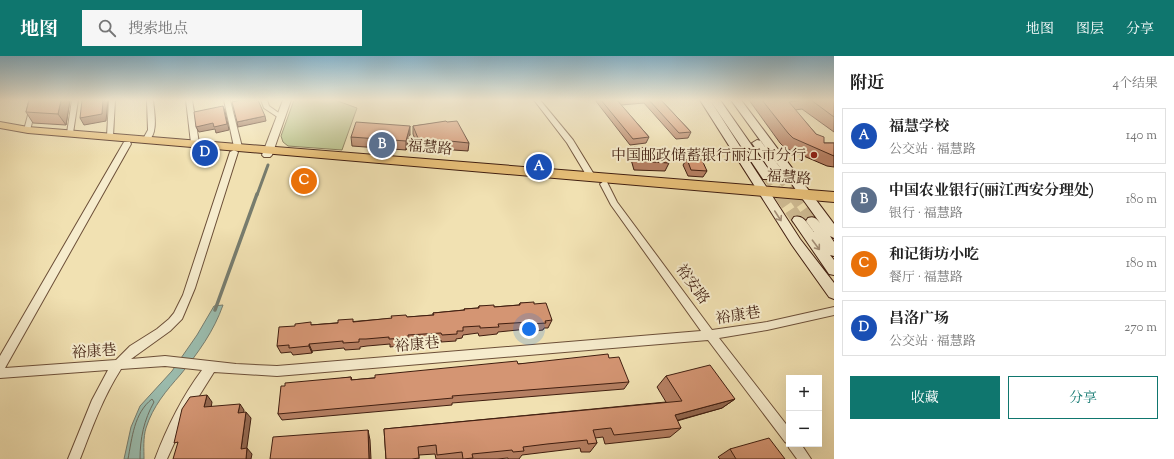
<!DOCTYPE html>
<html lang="zh">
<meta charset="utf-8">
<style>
body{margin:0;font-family:"Sorts Mill Goudy","Noto Serif SC",serif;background:#f6f6f6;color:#222}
.controls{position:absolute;right:12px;bottom:12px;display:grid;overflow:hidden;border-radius:0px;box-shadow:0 4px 16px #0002}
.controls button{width:36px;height:36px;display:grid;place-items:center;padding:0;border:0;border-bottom:1px solid #e0e0e0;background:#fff;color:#222;font:20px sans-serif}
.you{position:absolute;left:529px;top:273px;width:14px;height:14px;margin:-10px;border:3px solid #fff;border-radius:50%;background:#1a73e8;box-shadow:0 0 0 6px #1a73e833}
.badge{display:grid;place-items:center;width:26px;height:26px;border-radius:50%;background:#0f766e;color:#fff;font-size:13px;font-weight:700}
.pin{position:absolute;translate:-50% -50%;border:2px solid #fff;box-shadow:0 1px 4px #0006}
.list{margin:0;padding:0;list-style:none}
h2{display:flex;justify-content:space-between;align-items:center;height:52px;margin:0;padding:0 16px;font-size:17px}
h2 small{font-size:13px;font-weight:400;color:#767676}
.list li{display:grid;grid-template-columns:26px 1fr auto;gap:12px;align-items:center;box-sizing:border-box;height:56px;margin:0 8px 8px;padding:0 8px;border:1px solid #e0e0e0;border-radius:0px}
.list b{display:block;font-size:15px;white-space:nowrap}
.list p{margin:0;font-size:13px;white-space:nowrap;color:#767676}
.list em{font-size:13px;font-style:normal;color:#767676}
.actions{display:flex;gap:8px;padding:12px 16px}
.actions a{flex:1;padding:9px 0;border:1px solid #0f766e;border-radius:0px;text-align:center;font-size:14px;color:#0f766e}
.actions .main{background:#0f766e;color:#fff}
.icon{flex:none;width:22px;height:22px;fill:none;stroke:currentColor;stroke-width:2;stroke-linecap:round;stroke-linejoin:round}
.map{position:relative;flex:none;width:834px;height:403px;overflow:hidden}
header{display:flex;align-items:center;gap:24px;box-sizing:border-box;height:56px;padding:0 20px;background:#0f766e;color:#fff}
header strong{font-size:19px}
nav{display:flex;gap:22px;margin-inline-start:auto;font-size:14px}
.search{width:280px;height:36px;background:#f6f6f6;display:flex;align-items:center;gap:10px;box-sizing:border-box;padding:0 14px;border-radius:0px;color:#767676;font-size:15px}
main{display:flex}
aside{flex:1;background:#fff}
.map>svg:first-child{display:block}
.green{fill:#b9c38c;stroke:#7c704e}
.water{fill:#9bbdaf;stroke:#777d6f}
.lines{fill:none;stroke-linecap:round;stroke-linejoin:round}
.shore{stroke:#6e6e60;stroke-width:1}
.stream-far1{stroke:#777d6f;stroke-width:3}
.stream{stroke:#777d6f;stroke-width:3.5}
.secondary-tunnel-far1{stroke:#ceba92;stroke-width:10;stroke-dasharray:10 5;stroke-linecap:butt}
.secondary-tunnel{stroke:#ceba92;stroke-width:13;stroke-dasharray:13 6;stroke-linecap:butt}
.minor-casing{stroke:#6c4f38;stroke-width:2}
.tertiary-casing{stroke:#6c4f38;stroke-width:2}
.secondary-casing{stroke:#401e10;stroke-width:2}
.primary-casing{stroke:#401e10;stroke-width:2}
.minor{fill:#f6eccd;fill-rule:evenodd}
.tertiary{fill:#f6eccd;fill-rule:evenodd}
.secondary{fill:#f6eccd;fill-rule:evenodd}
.primary{fill:#e8c079;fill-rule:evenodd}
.wall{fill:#b68063;stroke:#401e10}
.shaded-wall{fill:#946850;stroke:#401e10}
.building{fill:#d49573;stroke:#401e10}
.oneway{stroke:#a48f78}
.poi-dot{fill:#8f2418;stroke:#f6eccd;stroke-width:1.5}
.labels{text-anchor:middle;stroke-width:4;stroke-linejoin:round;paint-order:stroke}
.street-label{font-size:15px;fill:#401e10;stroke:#f6eccd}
.poi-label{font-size:15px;fill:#401e10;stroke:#f6eccd;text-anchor:end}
</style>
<header>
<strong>地图</strong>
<div class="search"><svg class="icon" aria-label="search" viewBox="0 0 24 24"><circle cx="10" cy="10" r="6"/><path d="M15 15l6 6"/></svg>搜索地点</div>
<nav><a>地图</a><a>图层</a><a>分享</a></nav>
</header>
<main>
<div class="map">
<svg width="834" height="403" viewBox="0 0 834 403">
<rect width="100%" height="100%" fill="#f1e1b2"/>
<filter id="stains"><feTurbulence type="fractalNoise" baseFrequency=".005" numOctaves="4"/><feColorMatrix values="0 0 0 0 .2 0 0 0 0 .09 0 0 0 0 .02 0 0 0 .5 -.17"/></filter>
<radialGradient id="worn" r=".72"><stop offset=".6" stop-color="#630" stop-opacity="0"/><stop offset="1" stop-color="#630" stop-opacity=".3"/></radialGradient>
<path class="green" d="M294 44H335L357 52 342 94 288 90 283 86 281 80Z"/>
<path class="water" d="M223 249C214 275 198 297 181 318 166 335 153 350 146 372 143 382 144 393 144 403H124L131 371 140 350 172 315 197 279 214 250Z"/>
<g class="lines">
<path class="shore" d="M128 403C132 382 134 357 152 343L154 346C144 364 140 382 140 403"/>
<path class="stream-far1" d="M257 139 268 109"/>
<path class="stream" d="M215 254 257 138"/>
<path class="secondary-tunnel-far1" d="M767 120 780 139
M780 120 794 139"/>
<path class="secondary-tunnel" d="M780 138 798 164
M793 138 812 165"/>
<g class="minor-casing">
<path id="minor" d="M32 44H38L30 74 27 76 24 74Z
M72 44H78L73 77 70 79 67 77Z
M109 44H115L113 80 110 82 107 80Z
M147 44H153C154 55 159 80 147 85L143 83 148 74Z
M186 44H192L199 87 195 89 191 87Z
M224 44H230L242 91 241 93H235L234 91Z
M261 44H267L269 50 283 60V62H279L264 52Z
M534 44H540L573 84 595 120 594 122H588L567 87Z
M124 86H130L131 88 5 312 116 304 130 290 157 273 169 263 174 257 183 239 230 96 234 94 238 96 195 232 185 256 182 263 170 275 131 303 165 300 236 308 277 310 701 275 611 149 600 128 604 125 607 126 617 146 712 274 767 266 834 251V259L767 274 719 282 789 372V388H801L811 403H797L789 392 787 387 785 386 708 284 277 320 214 316 187 359 167 403H155C167 371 182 341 202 314L165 310 121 313C103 341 92 372 80 403H68L92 344 108 314 0 322V300Z"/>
</g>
<g class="tertiary-casing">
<path id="tertiary" d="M283 44H291L272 99 270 101H264L262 99Z"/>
</g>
<g class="secondary-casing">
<path id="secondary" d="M700 44H710L800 183 834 227V243L829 241 792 189Z
M710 44H720L771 117 773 120 771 123H763Z
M731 44H741L834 168V182L830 180 834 186V200L830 199 834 204V219L829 218 792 164 794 161C804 158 808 169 814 176L806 165 808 162C814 160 816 162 820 167Z
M757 84 761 85 784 117 786 120 784 123H776L752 87Z"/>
</g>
<g class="primary-casing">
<path id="primary" d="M0 66 28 71 834 136V146L28 77 0 72Z"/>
</g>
<use href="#minor" class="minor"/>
<use href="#tertiary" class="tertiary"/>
<use href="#secondary" class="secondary"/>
<use href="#primary" class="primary"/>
</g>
<path class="wall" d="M29 44H70L66 69 33 67 26 56Z
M595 44H661L691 76 688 82 676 83 644 47 621 49 649 81 646 87 630 89Z
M749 44H834V76L802 53 795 54 816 78 824 87H834V111L827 110 785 92 780 87Z
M447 66 469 87 468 95 439 93 420 96 413 78V70Z
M410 78 406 94 352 90 351 81Z
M634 91 669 107 665 115 634 114 630 100Z
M687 103 707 115 703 121 688 120 683 109Z
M520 247 534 248 552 264 548 272H544L543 274 528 276V273L498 276 497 278 479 280 478 277 463 279 462 282 456 283V285L441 286V284L408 287 409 289 390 291V288L367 290 360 291V293L345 294 344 292 312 295V297L293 299 291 296 281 297 277 290 311 269 433 259V257L464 254V253L478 252 479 250 494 251 519 249Z
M609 302 629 326 624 333 452 347V349L282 364 278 358 285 330 351 321 352 324 518 308Z
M666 320 735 343 722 352 677 365 681 372 670 381 605 388 603 381 595 382 597 387 590 396H581L580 392 522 399 519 403H508V402L497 403H436L435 398 419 399V403H386L384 373 666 346 657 331Z
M730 393 785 403H720L718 401Z"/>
<path class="shaded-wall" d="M61 44H70L66 69 58 58Z
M103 44H108L106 65 84 69 80 62Z
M223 50 225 55 229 74 216 77 215 73 199 76 196 71Z
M265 60 266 65 238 71 237 66Z
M410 70V78L406 94V85Z
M440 84 439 93 420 96V87Z
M309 288 312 295V297L309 290Z
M207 339 212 346 210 358 204 351Z
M735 343 722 352 664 368 675 359Z
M240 348 244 354 243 363 238 357Z
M246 356 251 362 246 398 241 393Z
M368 374 370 384 371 403H369Z
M247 392 252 398 251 403H246Z"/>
<path class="building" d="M29 44H61L58 58 26 56Z
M82 44H103L102 58 80 62Z
M241 44H258L265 60 237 66 232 46Z
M601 44H617L649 81 633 83Z
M649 44H661L691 76 679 77Z
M762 44H802L789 46 816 78 824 81V87H834V100L793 82 788 77Z
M811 44H834V61Z
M223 50 227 68 214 71 213 67 196 71 194 56Z
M446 65 447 66 457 65 469 87 440 84 420 87 413 70Z
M356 66 410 70 406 85 351 81Z
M634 91 665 94 669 107 638 105Z
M687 103 702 104 707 115 691 114Z
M534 246V248L546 247 552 264 545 265 546 267 531 268 530 266 498 268 499 271 480 272V270L463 271V275H457V278L442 279 441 277 408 279V282L389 283V281L366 283H359V286L343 287V285L309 288V290L289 292V289L277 290 279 271 295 270V268L311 266V269L338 267V264L353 263V266L392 262 391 260 406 259 407 261 434 259 433 257 465 254 464 253 479 252V250L494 249V251L520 249V247Z
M608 298 609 302 619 301 629 326 452 340 453 342 278 358 281 330H285V327L351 321V324L362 323 375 322V319L517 305 518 308Z
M710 309 735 343 675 359 681 372 614 379 611 372 593 374 597 387 588 388 587 384 547 388 523 391 524 395 513 396 512 394 472 398 473 402 463 403 462 396 437 399 436 389 418 391 419 402 412 403H386L384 373 682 345 666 320Z
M207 339 204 351 240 348 238 357 246 356 241 393 247 392 246 403H173L178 386 174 387 182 353 190 341Z
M368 374 369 403H270L273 381Z
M769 382 785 403H736L730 393Z"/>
<defs><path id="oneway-shaft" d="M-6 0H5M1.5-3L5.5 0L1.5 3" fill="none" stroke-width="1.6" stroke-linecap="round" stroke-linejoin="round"/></defs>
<g class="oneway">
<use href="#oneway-shaft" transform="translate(778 160) rotate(57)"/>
<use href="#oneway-shaft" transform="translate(816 189) rotate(53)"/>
</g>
<linearGradient id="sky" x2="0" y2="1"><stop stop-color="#89b8d1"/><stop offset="0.44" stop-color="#f9f2dc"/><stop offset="1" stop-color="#f9f2dc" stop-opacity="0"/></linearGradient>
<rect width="834" height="100" fill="url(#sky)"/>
<circle class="poi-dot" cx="814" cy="99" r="4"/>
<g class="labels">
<g class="street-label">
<text transform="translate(430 91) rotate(5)" y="5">福慧路</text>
<text transform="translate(789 121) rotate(5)" y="5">福慧路</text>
<text transform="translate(693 228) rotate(54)" y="5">裕安路</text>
<text transform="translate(738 259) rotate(-9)" y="5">裕康巷</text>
<text transform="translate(417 288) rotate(-5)" y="5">裕康巷</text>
<text transform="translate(94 295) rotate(-4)" y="5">裕康巷</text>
</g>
<g class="poi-label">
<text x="806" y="104">中国邮政储蓄银行丽江市分行</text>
</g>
</g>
<rect width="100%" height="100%" filter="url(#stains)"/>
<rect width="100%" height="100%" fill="url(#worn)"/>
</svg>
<div class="controls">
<button>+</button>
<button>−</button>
</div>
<div class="you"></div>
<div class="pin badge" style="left:539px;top:111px;background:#1a4fb4">A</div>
<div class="pin badge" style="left:382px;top:89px;background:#5c6f8a">B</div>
<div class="pin badge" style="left:304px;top:125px;background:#e8710a">C</div>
<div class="pin badge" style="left:205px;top:97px;background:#1a4fb4">D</div>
</div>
<aside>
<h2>附近<small>4个结果</small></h2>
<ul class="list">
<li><span class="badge" style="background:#1a4fb4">A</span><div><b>福慧学校</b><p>公交站 · 福慧路</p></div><em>140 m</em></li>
<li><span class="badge" style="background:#5c6f8a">B</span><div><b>中国农业银行(丽江西安分理处)</b><p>银行 · 福慧路</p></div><em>180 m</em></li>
<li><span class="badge" style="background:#e8710a">C</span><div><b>和记街坊小吃</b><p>餐厅 · 福慧路</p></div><em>180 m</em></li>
<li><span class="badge" style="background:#1a4fb4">D</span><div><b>昌洛广场</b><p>公交站 · 福慧路</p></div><em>270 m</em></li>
</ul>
<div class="actions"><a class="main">收藏</a><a>分享</a></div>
</aside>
</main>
